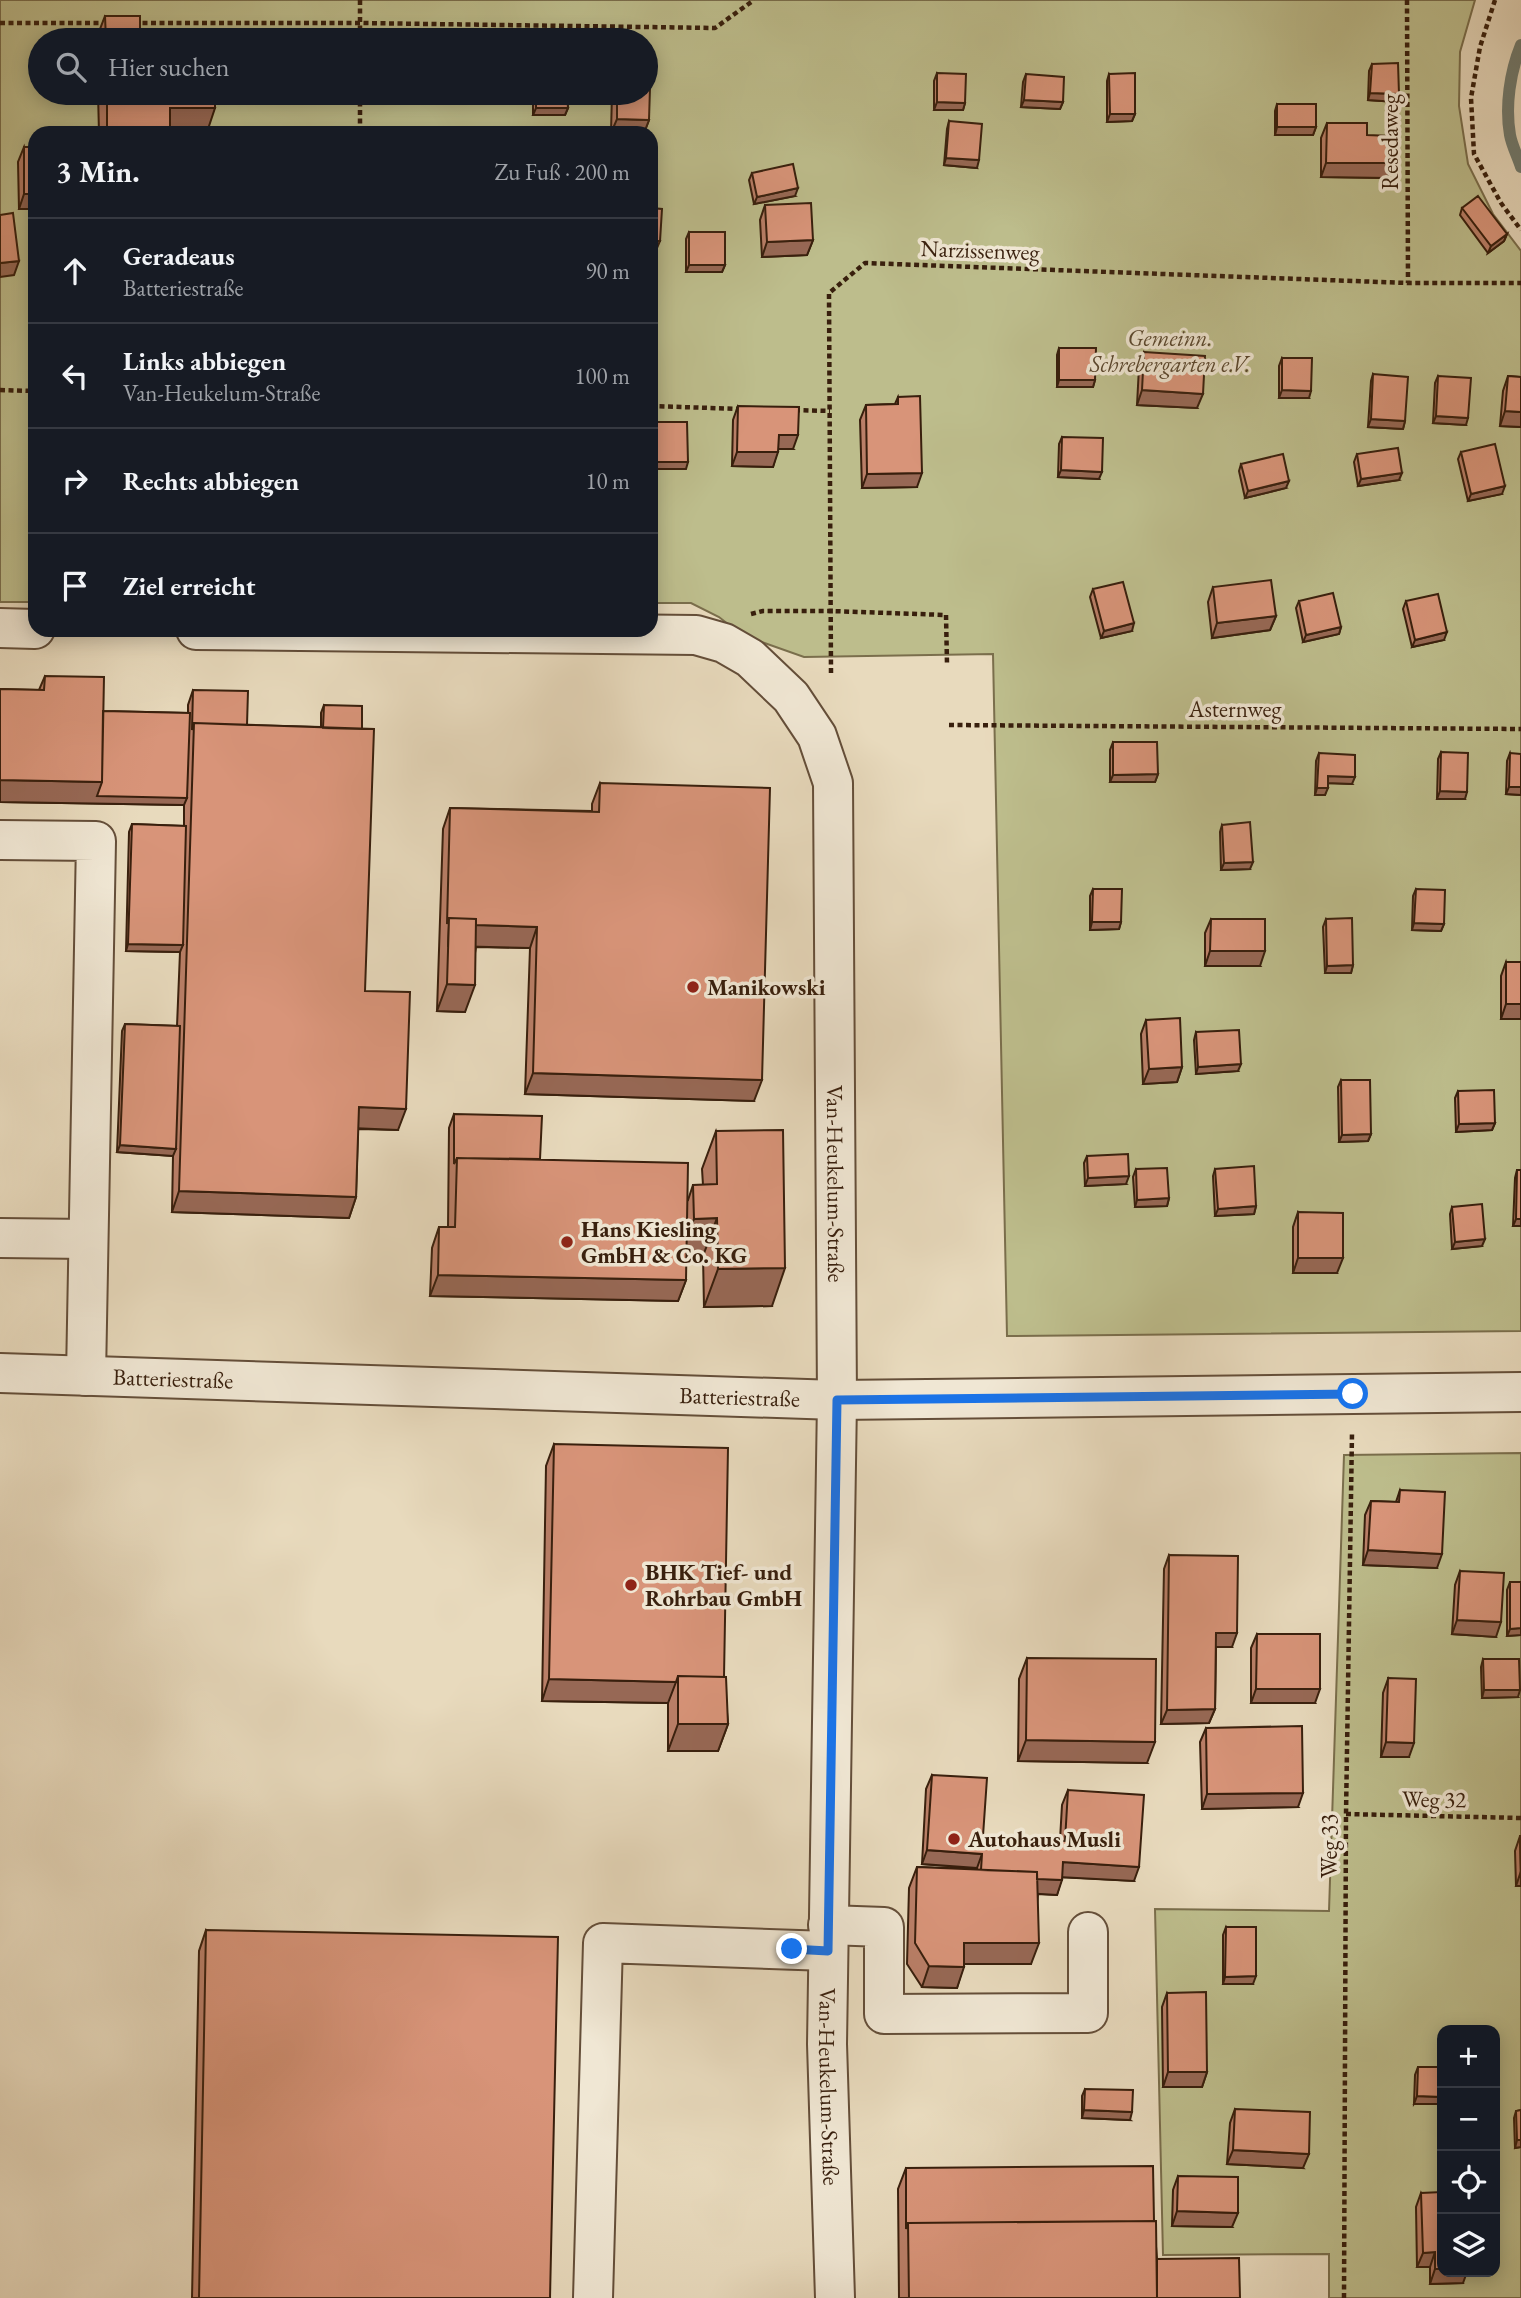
<!DOCTYPE html>
<html lang="de">
<meta charset="utf-8">
<style>
body{margin:0;font-family:"EB Garamond",serif;background:#242831;color:#f1f3f6}
.controls{position:absolute;right:21px;bottom:21px;display:grid;overflow:hidden;border-radius:14px;box-shadow:0 4px 18px #0003}
.controls button{width:63px;height:63px;display:grid;place-items:center;padding:0;border:0;border-bottom:2px solid #363941;background:#171b24;color:#f1f3f6;font:35px sans-serif}
.stop{position:absolute;width:21px;height:21px;margin:-16px;border:5px solid #1a73e8;border-radius:50%;background:#fff}
.stop.end{background:#1a73e8;border-color:#fff;box-shadow:0 2px 7px #0008}
.list{margin:0;padding:0;list-style:none}
h2{display:flex;justify-content:space-between;align-items:center;height:91px;margin:0;padding:0 28px;font-size:30px}
h2 small{font-size:23px;font-weight:400;color:#9ea1a6}
.list li{display:grid;grid-template-columns:46px 1fr auto;gap:21px;align-items:center;box-sizing:border-box;height:105px;padding:0 28px;border-top:2px solid #363941}
.list b{display:block;font-size:26px;white-space:nowrap}
.list p{margin:0;font-size:23px;white-space:nowrap;color:#9ea1a6}
.list em{font-size:23px;font-style:normal;color:#9ea1a6}
.icon{flex:none;width:38px;height:38px;fill:none;stroke:currentColor;stroke-width:2;stroke-linecap:round;stroke-linejoin:round}
.map{position:relative;flex:none;width:1521px;height:2298px;overflow:hidden}
.search{position:absolute;background:#171b24;box-shadow:0 4px 18px #0003;left:28px;top:28px;width:630px;height:77px;display:flex;align-items:center;gap:18px;box-sizing:border-box;padding:0 24px;border-radius:38px;color:#9ea1a6;font-size:26px}
.panel{position:absolute;background:#171b24;box-shadow:0 4px 18px #0003;left:28px;top:126px;width:630px;height:511px;border-radius:21px}
.map>svg:first-child{display:block}
.green{fill:#bdbd8c;stroke:#7a6e4c;stroke-width:2;fill-rule:evenodd}
.lines{fill:none;stroke-linecap:round;stroke-linejoin:round}
.stream{stroke:#717c71;stroke-width:12}
.minor-casing{stroke:#644e39;stroke-width:42}
.path{stroke:#381f0d;stroke-width:4.5;stroke-dasharray:5 3.5;stroke-linecap:butt}
.minor{stroke:#f0e7d4;stroke-width:38}
.wall{fill:#ba7f68;stroke:#381f0d;stroke-width:2}
.shaded-wall{fill:#976855;stroke:#381f0d;stroke-width:2}
.building{fill:#d89479;stroke:#381f0d;stroke-width:2}
.route{stroke:#1a73e8;stroke-width:9}
.poi-dot{fill:#8f2418;stroke:#f0e7d4;stroke-width:2.5}
.labels{text-anchor:middle;stroke-width:7;stroke-linejoin:round;paint-order:stroke}
.street-label{font-size:23px;fill:#381f0d;stroke:#f0e7d4}
.park-label{font-size:23px;font-style:italic;fill:#59462d;stroke:#f0e7d4}
.poi-label{font-size:23px;font-weight:bold;fill:#381f0d;stroke:#f0e7d4;text-anchor:start}
</style>
<div class="map">
<svg width="1521" height="2298" viewBox="0 0 1521 2298">
<rect width="100%" height="100%" fill="#e8dabd"/>
<filter id="stains"><feTurbulence type="fractalNoise" baseFrequency=".00286" numOctaves="4"/><feColorMatrix values="0 0 0 0 .2 0 0 0 0 .09 0 0 0 0 .02 0 0 0 .5 -.17"/></filter>
<radialGradient id="worn" r=".72"><stop offset=".6" stop-color="#630" stop-opacity="0"/><stop offset="1" stop-color="#630" stop-opacity=".3"/></radialGradient>
<path class="green" d="M0 0H1475L1460 52 1459 106 1468 164 1493 214 1521 251V1331L1007 1336 993 654 804 657 742 635 719 617 691 603H651V133H35V602H0ZM40 40H646V93H40Z
M1521 1453V2298H1329V2254L1163 2255 1155 1909 1329 1911 1344 1455ZM1442 2030H1495V2272H1442Z"/>
<g class="lines">
<path class="stream" d="M1521 45C1510 72 1505 106 1510 135 1512 146 1518 157 1521 167"/>
<g class="minor-casing">
<g id="minor">
<path d="M0 628 35 629"/>
<path id="s1" d="M196 630 696 635 724 643 750 658 791 697 817 736 833 783 837 1400 827 2044 835 2298"/>
<path d="M0 840 96 841 86 1376"/>
<path d="M0 1238 88 1239"/>
<path id="s2" d="M0 1373 837 1400 1521 1392"/>
<path d="M828 1925 884 1927V2014L1088 2013V1932"/>
<path d="M593 2298 603 1943 828 1951"/>
</g>
</g>
<path class="path" d="M360 0V40
M1407 0 1408 283
M1495 0 1480 47 1471 98 1474 154 1501 203 1521 230
M0 23H108
M134 23H360L715 28 754 0
M360 93V133
M0 390 35 391
M651 406 741 409
M795 410 830 411
M751 614 763 611H831L946 615 947 664
M831 673 829 293 865 263 1408 283H1521
M949 725 1521 729
M1346 1814 1521 1818
M1344 2298 1346 1814 1352 1433"/>
<use href="#minor" class="minor"/>
</g>
<path class="wall" d="M105 16 140 36 214 40H97V37Z
M1372 64 1399 94 1396 102 1368 100 1369 71Z
M937 73 965 103 963 110H934V81Z
M1026 74 1063 102 1060 109 1021 107 1023 82Z
M1109 74 1135 114 1132 121 1107 122V81Z
M98 93H215L208 129H170V133H99Z
M533 93H567L568 108 565 115H533Z
M612 93H646L649 120 644 133H611Z
M1277 104 1316 127 1313 135H1275V111Z
M949 121 977 168 944 165 947 129Z
M1327 123 1367 135 1387 178 1321 177V138Z
M24 147 35 209H19L18 162Z
M752 173 795 196 754 204 749 180Z
M765 205 813 240 807 255 762 257 760 220Z
M1462 208 1507 234 1504 241 1488 253 1460 215Z
M689 232 725 265 722 272H686V239Z
M1059 348 1095 380 1093 387H1057V355Z
M1144 352 1197 408 1137 405 1139 367Z
M1282 358 1309 398H1279V366Z
M1373 374 1405 421 1403 429 1368 427 1371 381Z
M1438 376 1466 425 1433 423 1435 383Z
M1508 376 1521 377V427L1500 426 1503 391Z
M898 397 917 487 862 488 860 420 866 405 895 404Z
M738 406 793 449H778L773 467 732 466 733 420Z
M1062 437 1099 479 1058 477 1059 444Z
M1461 452 1502 494 1468 501 1458 459Z
M1357 454 1399 480 1358 486 1354 462Z
M1241 464 1286 488 1245 498 1239 471Z
M1213 587 1276 616 1270 630 1212 638 1208 602Z
M1093 589 1132 631 1101 638 1090 597Z
M1299 601 1341 627 1339 634 1303 642 1296 608Z
M1406 601 1444 640 1412 647 1403 609Z
M45 676 103 711 188 713V705L193 690 247 725 321 727V713L324 705 362 729 365 991 398 1130 358 1129 356 1197 349 1218 172 1212 173 1156 117 1152 122 1031 125 1024 177 1026 180 952 126 951 129 832 132 824 184 826V805L0 802V689L39 690Z
M1113 742 1158 774 1155 782H1110V750Z
M1441 752 1465 799H1437L1438 759Z
M1319 753 1352 784 1328 783 1325 795H1315L1316 761Z
M1510 753 1521 795 1506 794 1507 761Z
M600 783 754 1101 525 1094 530 948 476 947 465 1012 437 1011 443 829 450 808 592 811V804Z
M1222 825 1250 869 1221 870 1220 832Z
M1093 889 1121 922 1119 929 1090 930V896Z
M1416 889 1444 924 1441 931 1412 930 1413 896Z
M1211 919 1260 966H1205V933Z
M1326 919 1353 965 1351 973H1325L1323 927Z
M1506 962 1521 1019H1501V976Z
M1146 1020 1182 1067 1177 1082 1143 1084 1141 1034Z
M1196 1032 1238 1071 1196 1074 1194 1040Z
M1341 1080 1371 1134 1368 1141 1339 1142 1338 1087Z
M1458 1091 1495 1123 1492 1130 1456 1132 1455 1098Z
M454 1114 540 1160 688 1200 693 1185H703L702 1169 716 1131 772 1306 704 1307 703 1256H686V1280L678 1301 430 1296 432 1248 439 1227H448L449 1128Z
M1087 1156 1126 1184 1085 1186 1084 1163Z
M1136 1169 1169 1198 1167 1206 1135 1207 1133 1177Z
M1215 1169 1256 1206 1254 1214 1215 1216 1213 1176Z
M1517 1170H1521V1226H1513L1515 1178Z
M1452 1207 1482 1246 1452 1249 1450 1214Z
M1298 1212 1337 1273H1293V1227Z
M554 1444 724 1677 728 1724 718 1751H668V1703L542 1701 546 1466Z
M1400 1490 1437 1568 1363 1565 1365 1515 1371 1501 1396 1502Z
M1169 1555 1232 1647H1216L1215 1709 1209 1723 1161 1724 1164 1569Z
M1460 1571 1496 1637 1452 1634 1455 1585Z
M1510 1582H1521V1635L1507 1636V1590Z
M1257 1634 1315 1703H1251V1648Z
M1027 1658 1147 1763 1018 1761 1019 1679Z
M1483 1659 1518 1697 1482 1698 1481 1667Z
M1388 1679 1409 1757H1381L1383 1693Z
M1206 1728 1298 1807 1202 1809 1200 1742Z
M932 1775 983 1836 1060 1840 1062 1805 1068 1790 1134 1881 1062 1877 1057 1895 1038 1894 1031 1964H964L957 1988 922 1987 907 1964 909 1888 917 1867 977 1869V1868L922 1864 926 1789Z
M1520 1836 1521 1886H1516L1515 1851Z
M1226 1927 1253 1984H1223V1935Z
M206 1930 550 2298H192L199 1951Z
M1167 1993 1207 2072 1202 2087H1163L1162 2007Z
M1418 2067H1442L1414 2104 1415 2075Z
M1085 2089 1130 2120 1082 2118V2096Z
M1235 2109 1303 2168 1227 2164 1230 2123Z
M1521 2110V2147L1515 2148 1514 2118 1516 2111Z
M906 2168 1154 2221 1157 2259 1240 2298H899L898 2189Z
M1178 2176 1232 2227 1172 2226 1173 2190Z
M1421 2193 1463 2283 1430 2284V2267H1417L1416 2207Z"/>
<path class="shaded-wall" d="M1370 93 1399 94 1396 102 1368 100Z
M1024 100 1063 102 1060 109 1021 107Z
M937 102 965 103 963 110H934Z
M170 108H215L208 129 162 130Z
M536 108H568L565 115H533Z
M1110 114H1135L1132 121 1107 122Z
M617 119 649 120 644 133H611Z
M1277 127H1316L1313 135H1275Z
M946 158 979 160 977 168 944 165Z
M1326 163H1392L1387 178 1321 177Z
M798 188 795 196 754 204 757 197Z
M24 194H35V209H19Z
M1507 234 1504 241 1488 253 1491 246Z
M813 240 807 255 762 257 767 242Z
M651 241H660L657 248H651Z
M19 261 14 275 0 277V263Z
M689 265H725L722 272H686Z
M1059 380H1095L1093 387H1057Z
M1142 390 1203 394 1197 408 1137 405Z
M1282 390 1311 391 1309 398H1279Z
M1505 411 1521 412V427L1500 426Z
M1436 416 1468 418 1466 425 1433 423Z
M1371 419 1405 421 1403 429 1368 427Z
M779 435H798L793 449H774Z
M737 452H778L773 467 732 466Z
M651 462H688L686 469H651Z
M1061 470 1102 472 1099 479 1058 477Z
M922 473 917 487 862 488 867 474Z
M1402 473 1399 480 1358 486 1361 479Z
M1289 481 1286 488 1245 498 1248 491Z
M1505 486 1502 494 1468 501 1471 494Z
M1276 616 1270 630 1212 638 1217 623Z
M1134 623 1132 631 1101 638 1104 631Z
M1341 627 1339 634 1303 642 1306 635Z
M1447 632 1444 640 1412 647 1415 640Z
M1158 774 1155 782H1110L1113 775Z
M1328 776 1355 777 1352 784 1326 783Z
M0 780 102 782 187 798 184 805 0 802Z
M1509 787H1521V795L1506 794Z
M1317 788H1328L1325 795H1315Z
M1440 791 1467 792 1465 799H1437Z
M1253 862 1250 869 1221 870 1224 863Z
M1092 922H1121L1119 929 1090 930Z
M1414 923 1444 924 1441 931 1412 930Z
M449 924 537 927 530 948 448 946Z
M128 944 183 945 180 952 126 951Z
M1210 951H1265L1260 966H1205Z
M1353 965 1351 973H1325L1327 966Z
M447 984 475 985 465 1012 437 1011Z
M1506 1004H1521V1019H1501Z
M1241 1064 1238 1071 1196 1074 1198 1067Z
M1182 1067 1177 1082 1143 1084 1149 1069Z
M533 1073 762 1080 754 1101 525 1094Z
M359 1107 406 1109 398 1130 351 1128Z
M1495 1123 1492 1130 1456 1132 1459 1124Z
M1371 1134 1368 1141 1339 1142 1342 1135Z
M120 1145 176 1149 173 1156 117 1152Z
M1129 1176 1126 1184 1085 1186 1088 1178Z
M179 1191 356 1197 349 1218 172 1212Z
M1169 1198 1167 1206 1135 1207 1137 1200Z
M1256 1206 1254 1214 1215 1216 1218 1209Z
M717 1218 703 1256 680 1257 694 1219Z
M1516 1219H1521V1226H1513Z
M1485 1239 1482 1246 1452 1249 1455 1242Z
M1298 1258H1343L1337 1273H1293Z
M785 1268 772 1306 704 1307 718 1269Z
M438 1275 686 1280 678 1301 430 1296Z
M1368 1550 1442 1554 1437 1568 1363 1565Z
M1457 1620 1501 1622 1496 1637 1452 1634Z
M1521 1628V1635L1507 1636 1510 1629Z
M1216 1633H1237L1232 1647H1211Z
M549 1679 676 1682 668 1703 542 1701Z
M1256 1689H1320L1315 1703H1251Z
M1484 1690H1520L1518 1697 1482 1698Z
M1215 1709 1209 1723 1161 1724 1167 1710Z
M678 1724H728L718 1751H668Z
M1026 1740 1155 1742 1147 1763 1018 1761Z
M1386 1742 1414 1743 1409 1757H1381Z
M1303 1793 1298 1807 1202 1809 1207 1794Z
M927 1850 982 1854 977 1868 922 1864Z
M1063 1862 1139 1867 1134 1881 1058 1877Z
M1521 1871V1886H1516Z
M981 1875 1062 1880 1057 1895 976 1890Z
M964 1943H1039L1031 1964H957Z
M929 1966 964 1967 957 1988 922 1987Z
M1256 1976 1253 1984H1223L1225 1977Z
M1168 2072H1207L1202 2087H1163Z
M1417 2096 1442 2097V2104H1414Z
M1084 2110 1132 2112 1130 2120 1082 2118Z
M1517 2140H1521V2147L1515 2148Z
M1233 2150 1309 2154 1303 2168 1227 2164Z
M1177 2211 1238 2213 1232 2227 1172 2226Z
M1435 2252 1430 2267H1417L1423 2253Z
M1435 2269H1442V2272H1467L1463 2283 1430 2284Z"/>
<path class="building" d="M105 16H140V36L214 35V40H106Z
M646 56H651L649 120 617 119V93H646Z
M1398 63 1399 94 1370 93 1372 64Z
M937 73 966 74 965 103 937 102Z
M1135 73V114H1110L1109 74Z
M1026 74 1064 77 1063 102 1024 100Z
M107 93H215V108H170V133H107Z
M536 93H567L568 108H536Z
M1277 104H1316V127H1277Z
M949 121 982 124 979 160 946 158Z
M1327 123H1367V135L1392 136V163H1326Z
M24 147H35V194H24Z
M793 164 798 188 757 197 752 173Z
M1478 196 1507 234 1491 246 1462 208Z
M811 203 813 240 767 242 765 205Z
M651 208 662 209 660 241H651Z
M13 213 19 261 0 263V215Z
M689 232H725V265H689Z
M1059 348H1096L1095 380H1059Z
M1144 352 1205 356 1203 394 1142 390Z
M1282 358H1312L1311 391 1282 390Z
M1373 374 1408 377 1405 421 1371 419Z
M1438 376 1471 378 1468 418 1436 416Z
M1508 376 1521 377V412L1505 411Z
M920 396 922 473 867 474 866 405 898 404V397Z
M738 406 799 407 798 435H779L778 452H737Z
M651 422H687L688 462H651Z
M1062 437 1103 438 1102 472 1061 470Z
M1495 444 1505 486 1471 494 1461 452Z
M1398 448 1402 473 1361 479 1357 454Z
M1283 454 1289 481 1248 491 1241 464Z
M1271 580 1276 616 1217 623 1213 587Z
M1123 582 1134 623 1104 631 1093 589Z
M1333 593 1341 627 1306 635 1299 601Z
M1438 594 1447 632 1415 640 1406 601Z
M45 676 104 677 102 782 0 780V689L44 690Z
M193 690 248 691 247 725 194 723 192 730Z
M324 705 362 706V729L323 728Z
M103 711 190 713 187 798 97 796 102 782Z
M194 723 374 729 365 991 410 992 406 1109 359 1107 356 1197 179 1191Z
M1113 742H1157L1158 774 1113 775Z
M1441 752 1468 753 1467 792 1440 791Z
M1319 753 1355 755V777L1328 776V788H1317Z
M1510 753 1521 754V787H1509Z
M600 783 770 788 762 1080 533 1073 537 927 476 925V919L449 918 447 924 450 808 599 812Z
M1250 822 1253 862 1224 863 1222 825Z
M132 824 186 826 183 945 128 944Z
M1093 889H1122L1121 922H1092Z
M1416 889 1445 890 1444 924 1414 923Z
M449 918 476 919 475 985 447 984Z
M1352 918 1353 965 1327 966 1326 919Z
M1211 919H1265V951H1210Z
M1506 962H1521V1004H1506Z
M1180 1018 1182 1067 1149 1069 1146 1020Z
M125 1024 180 1026 176 1149 120 1145Z
M1239 1030 1241 1064 1198 1067 1196 1032Z
M1341 1080H1370L1371 1134 1342 1135Z
M1494 1090 1495 1123 1459 1124 1458 1091Z
M454 1114 542 1116 540 1159 457 1158 454 1164Z
M783 1130 785 1268 718 1269 717 1218 694 1219 693 1185 717 1184 716 1131Z
M1128 1154 1129 1176 1088 1178 1087 1156Z
M457 1158 688 1163 686 1280 438 1275 439 1227H455Z
M1254 1166 1256 1206 1218 1209 1215 1169Z
M1167 1168 1169 1198 1137 1200 1136 1169Z
M1517 1170H1521V1219H1516Z
M1482 1204 1485 1239 1455 1242 1452 1207Z
M1298 1212 1343 1213V1258H1298Z
M554 1444 728 1448 724 1677 678 1676 676 1682 549 1679Z
M1400 1490 1445 1492 1442 1554 1368 1550 1371 1501 1399 1502Z
M1169 1555 1238 1556 1237 1633H1216L1215 1709 1167 1710Z
M1460 1571 1504 1573 1501 1622 1457 1620Z
M1510 1582H1521V1628L1510 1629Z
M1257 1634H1320V1689H1256Z
M1027 1658 1156 1659 1155 1742 1026 1740Z
M1483 1659H1519L1520 1690H1484Z
M678 1676 726 1677 728 1724H678Z
M1388 1678 1416 1679 1414 1743 1386 1742Z
M1302 1726 1303 1793 1207 1794 1206 1728Z
M932 1775 987 1778 983 1836 1065 1841 1068 1790 1144 1795 1139 1867 1063 1862 1062 1880 1037 1879V1872L981 1870 982 1854 927 1850Z
M1520 1836H1521V1871Z
M917 1867 1037 1872 1039 1943H964V1967L929 1966 915 1943Z
M1226 1927H1256V1976L1225 1977Z
M206 1930 558 1937 550 2298H199Z
M1206 1992 1207 2072H1168L1167 1993Z
M1418 2067H1442V2097L1417 2096Z
M1085 2089 1133 2090 1132 2112 1084 2110Z
M1235 2109 1310 2112 1309 2154 1233 2150Z
M1521 2110V2140H1517L1516 2111Z
M1153 2166 1154 2221 908 2223 906 2229V2168Z
M1178 2176 1238 2177V2213L1177 2211Z
M1442 2192V2269H1435V2252L1423 2253 1421 2193Z
M1156 2221 1157 2298H909L908 2223Z
M1239 2258 1240 2298H1157V2259Z"/>
<g class="lines">
<path class="route" d="M792 1949 828 1951 837 1400 1353 1394"/>
</g>
<g class="poi-dot">
<circle cx="693" cy="987" r="7"/>
<circle cx="567" cy="1242" r="7"/>
<circle cx="631" cy="1585" r="7"/>
<circle cx="954" cy="1839" r="7"/>
</g>
<g class="labels">
<g class="street-label">
<text transform="translate(1390 142) rotate(-90)" y="8">Resedaweg</text>
<text transform="translate(980 250) rotate(2)" y="8">Narzissenweg</text>
<text x="1235" y="717">Asternweg</text>
<text dy="8" stroke="none"><textPath href="#s1" startOffset="1113">Van-Heukelum-Straße</textPath></text>
<text dy="8" stroke="none"><textPath href="#s2" startOffset="173">Batteriestraße</textPath></text>
<text dy="8" stroke="none"><textPath href="#s2" startOffset="740">Batteriestraße</textPath></text>
<text transform="translate(1434 1799) rotate(1)" y="8">Weg 32</text>
<text transform="translate(1329 1846) rotate(-90)" y="8">Weg 33</text>
<text dy="8" stroke="none"><textPath href="#s1" startOffset="2016">Van-Heukelum-Straße</textPath></text>
</g>
<g class="park-label">
<text x="1170" y="346">Gemeinn.<tspan x="1170" dy="26">Schrebergarten e.V.</tspan></text>
</g>
<g class="poi-label">
<text x="707" y="995">Manikowski</text>
<text x="581" y="1237">Hans Kiesling<tspan x="581" dy="26">GmbH &amp; Co. KG</tspan></text>
<text x="645" y="1580">BHK Tief- und<tspan x="645" dy="26">Rohrbau GmbH</tspan></text>
<text x="968" y="1847">Autohaus Musli</text>
</g>
</g>
<rect width="100%" height="100%" filter="url(#stains)"/>
<rect width="100%" height="100%" fill="url(#worn)"/>
</svg>
<div class="controls">
<button>+</button>
<button>−</button>
<button><svg class="icon" aria-label="locate" viewBox="0 0 24 24"><circle cx="12" cy="12" r="6"/><path d="M12 2v4M12 18v4M2 12h4M18 12h4"/></svg></button>
<button><svg class="icon" aria-label="layers" viewBox="0 0 24 24"><path d="M12 4l9 5-9 5-9-5zM3 14l9 5 9-5"/></svg></button>
</div>
<div class="stop" style="left:1353px;top:1394px"></div>
<div class="stop end" style="left:792px;top:1949px"></div>
<div class="search"><svg class="icon" aria-label="search" viewBox="0 0 24 24"><circle cx="10" cy="10" r="6"/><path d="M15 15l6 6"/></svg>Hier suchen</div>
<section class="panel">
<h2>3 Min.<small>Zu Fuß · 200 m</small></h2>
<ul class="list">
<li><svg class="icon" aria-label="ahead" viewBox="0 0 24 24"><path d="M12 20V5M6 11l6-6 6 6"/></svg><div><b>Geradeaus</b><p>Batteriestraße</p></div><em>90 m</em></li>
<li><svg class="icon" aria-label="left" viewBox="0 0 24 24"><path d="M17 20v-9H6M10 6l-5 5 5 5"/></svg><div><b>Links abbiegen</b><p>Van-Heukelum-Straße</p></div><em>100 m</em></li>
<li><svg class="icon" aria-label="right" viewBox="0 0 24 24"><path d="M7 20v-9h11M14 6l5 5-5 5"/></svg><div><b>Rechts abbiegen</b></div><em>10 m</em></li>
<li><svg class="icon" aria-label="arrive" viewBox="0 0 24 24"><path d="M6 21V4h12l-3 4 3 4H6"/></svg><div><b>Ziel erreicht</b></div></li>
</ul>
</section>
</div>
